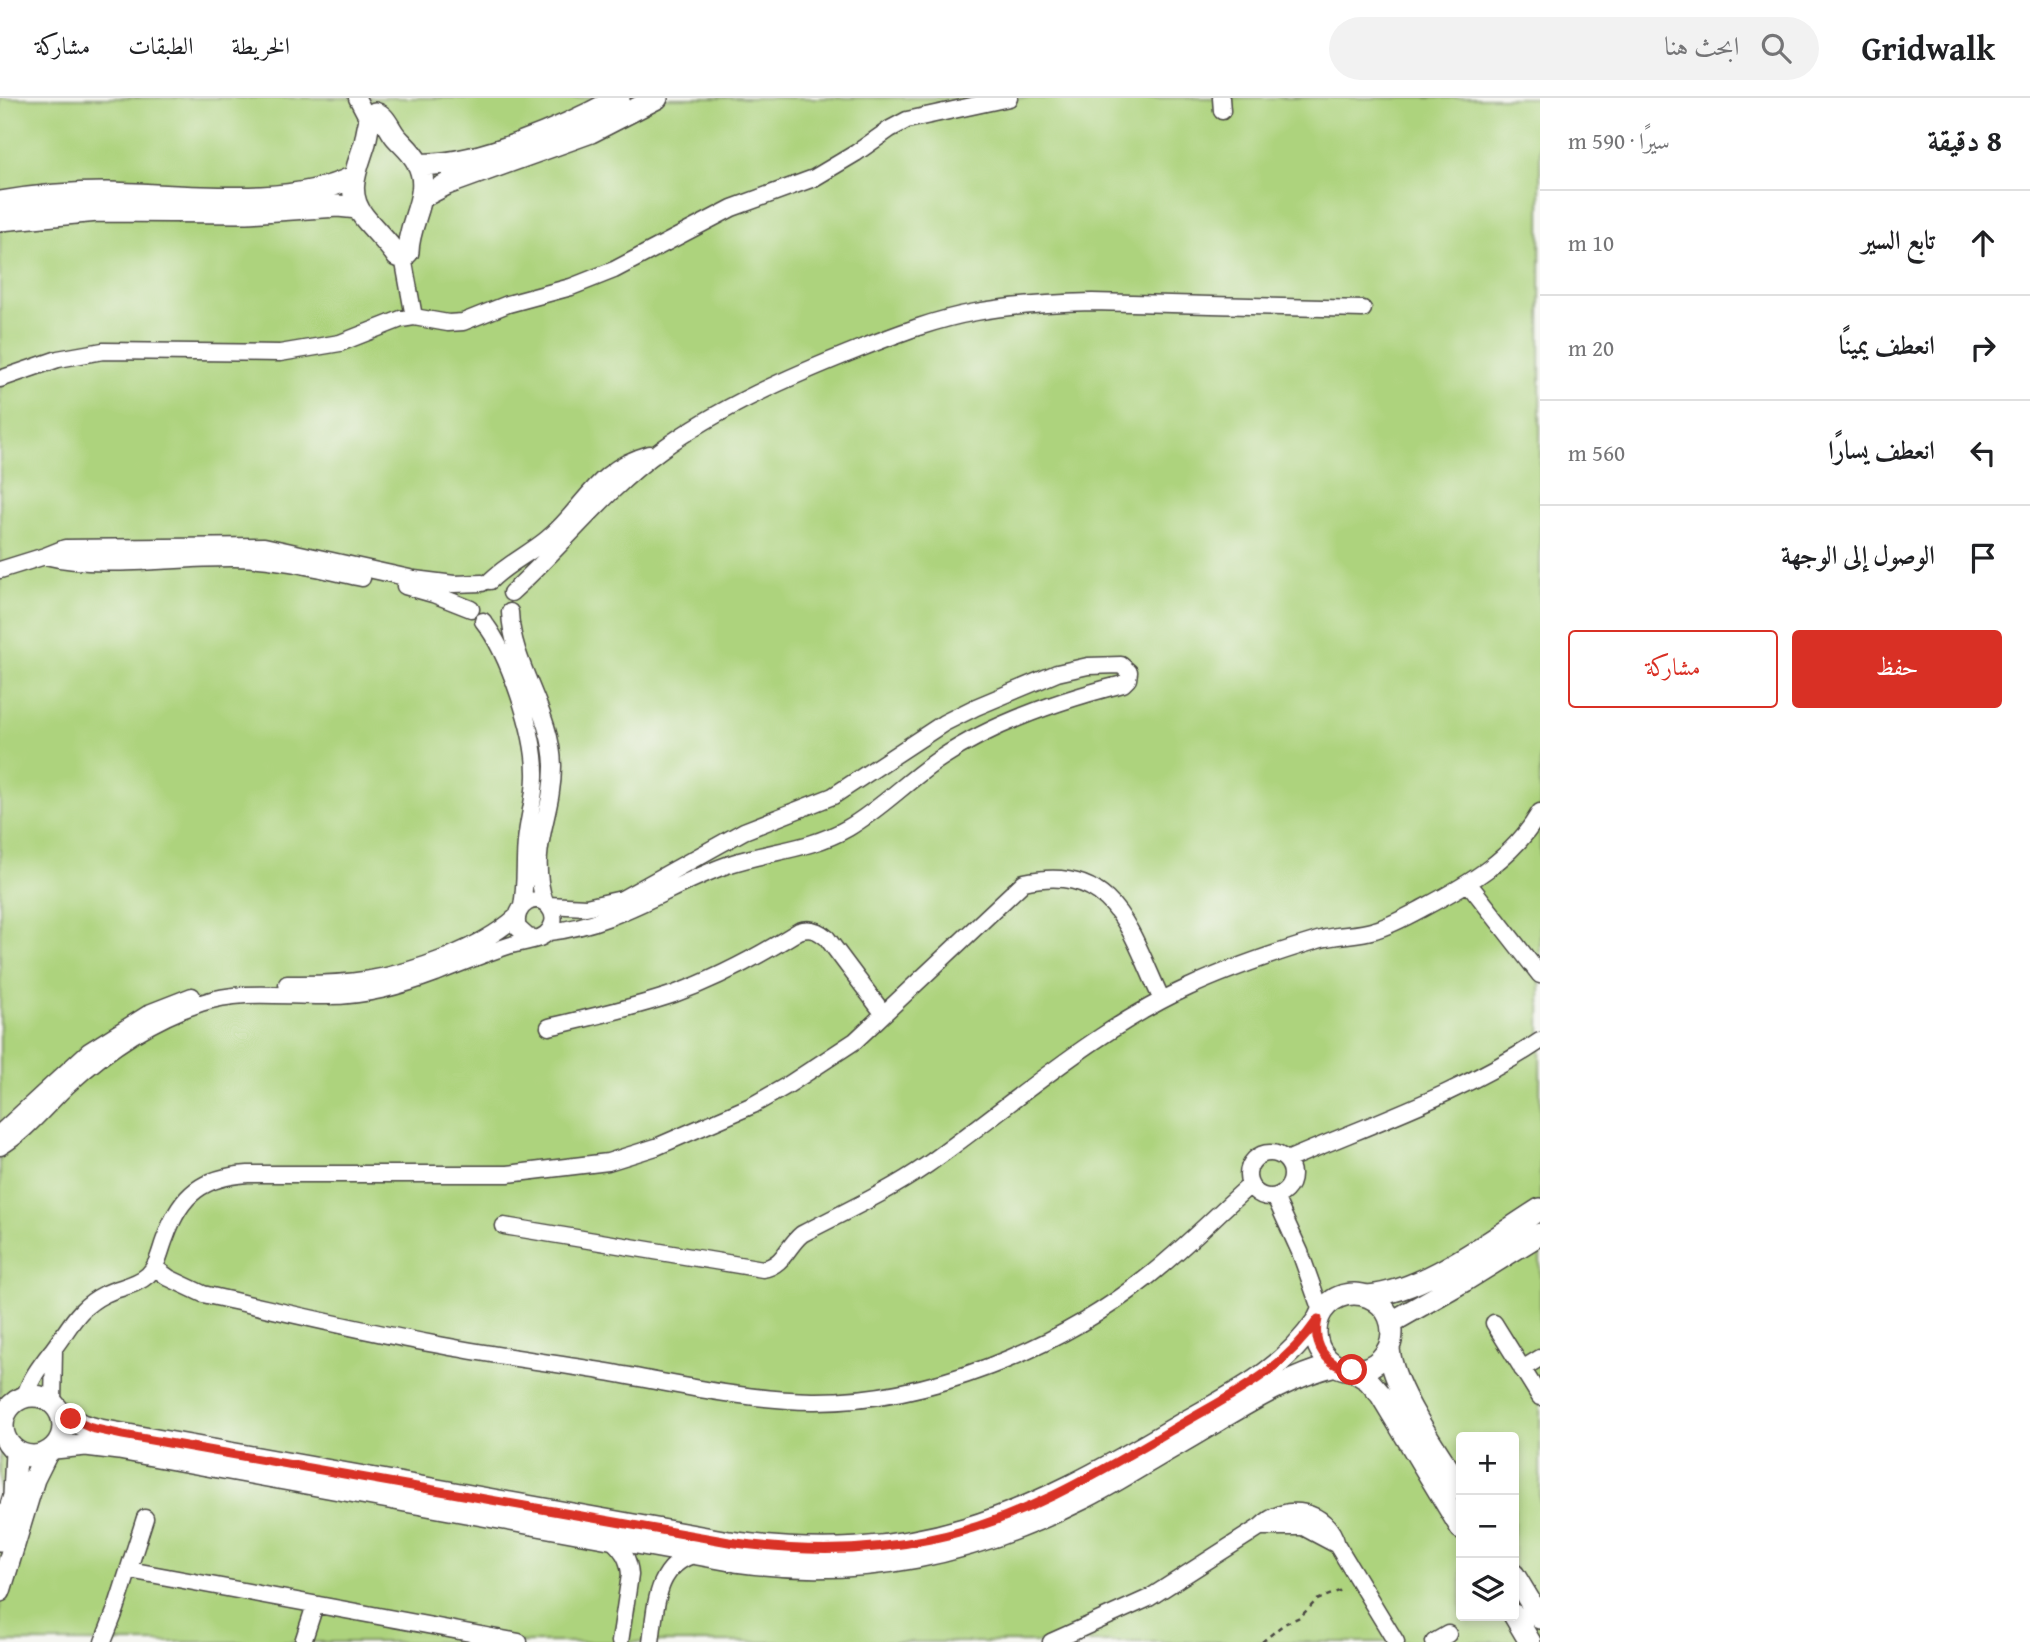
<!DOCTYPE html>
<html lang="ar">
<meta charset="utf-8">
<style>
body{margin:0;font-family:"Gentium Book Plus",Amiri,serif;background:#f2f2f2;color:#202124;direction:rtl}
.controls{position:absolute;right:21px;bottom:21px;display:grid;overflow:hidden;border-radius:7px;box-shadow:0 4px 10px #0003}
.controls button{width:63px;height:63px;display:grid;place-items:center;padding:0;border:0;border-bottom:2px solid #e0e0e0;background:#fff;color:#202124;font:35px sans-serif}
.stop{position:absolute;width:21px;height:21px;margin:-16px;border:5px solid #d93025;border-radius:50%;background:#fff}
.stop.end{background:#d93025;border-color:#fff;box-shadow:0 2px 7px #0008}
.list{margin:0;padding:0;list-style:none}
h2{display:flex;justify-content:space-between;align-items:center;height:91px;margin:0;padding:0 28px;font-size:30px}
h2 small{font-size:23px;font-weight:400;color:#757577}
.list li{display:grid;grid-template-columns:46px 1fr auto;gap:21px;align-items:center;box-sizing:border-box;height:105px;padding:0 28px;border-top:2px solid #e0e0e0}
.list b{display:block;font-size:26px;white-space:nowrap}
.list em{font-size:23px;font-style:normal;color:#757577}
.actions{display:flex;gap:14px;padding:21px 28px}
.actions a{flex:1;padding:16px 0;border:2px solid #d93025;border-radius:7px;text-align:center;font-size:24px;color:#d93025}
.actions .main{background:#d93025;color:#fff}
.icon{flex:none;width:38px;height:38px;fill:none;stroke:currentColor;stroke-width:2;stroke-linecap:round;stroke-linejoin:round}
.map{position:relative;flex:none;width:1540px;height:1544px;overflow:hidden;direction:ltr}
header{display:flex;align-items:center;gap:42px;box-sizing:border-box;height:98px;padding:0 35px;background:#fff;border-bottom:2px solid #e0e0e0}
header strong{font-size:33px}
nav{display:flex;gap:38px;margin-inline-start:auto;font-size:24px}
.search{width:490px;height:63px;background:#f2f2f2;display:flex;align-items:center;gap:18px;box-sizing:border-box;padding:0 24px;border-radius:38px;color:#757577;font-size:26px}
main{display:flex}
aside{flex:1;background:#fff}
.map>svg:first-child{display:block}
.green{fill:#add37d;stroke:#6c7f54;stroke-width:2;fill-rule:evenodd}
.lines{fill:none;stroke-linecap:round;stroke-linejoin:round}
.minor-casing{stroke:#484642;stroke-width:19}
.tertiary-casing{stroke:#484642;stroke-width:24}
.path{stroke:#484642;stroke-width:2.5;stroke-dasharray:5 5;stroke-linecap:butt}
.minor{stroke:#fff;stroke-width:16}
.tertiary{stroke:#fff;stroke-width:21}
.route{stroke:#d93025;stroke-width:9}
</style>
<header>
<strong>Gridwalk</strong>
<div class="search"><svg class="icon" aria-label="search" viewBox="0 0 24 24"><circle cx="10" cy="10" r="6"/><path d="M15 15l6 6"/></svg>ابحث هنا</div>
<nav><a>الخريطة</a><a>الطبقات</a><a>مشاركة</a></nav>
</header>
<main>
<aside>
<h2>8 دقيقة<small>سيرًا · 590 m</small></h2>
<ul class="list">
<li><svg class="icon" aria-label="ahead" viewBox="0 0 24 24"><path d="M12 20V5M6 11l6-6 6 6"/></svg><div><b>تابع السير</b></div><em>10 m</em></li>
<li><svg class="icon" aria-label="right" viewBox="0 0 24 24"><path d="M7 20v-9h11M14 6l5 5-5 5"/></svg><div><b>انعطف يمينًا</b></div><em>20 m</em></li>
<li><svg class="icon" aria-label="left" viewBox="0 0 24 24"><path d="M17 20v-9H6M10 6l-5 5 5 5"/></svg><div><b>انعطف يسارًا</b></div><em>560 m</em></li>
<li><svg class="icon" aria-label="arrive" viewBox="0 0 24 24"><path d="M6 21V4h12l-3 4 3 4H6"/></svg><div><b>الوصول إلى الوجهة</b></div></li>
</ul>
<div class="actions"><a class="main">حفظ</a><a>مشاركة</a></div>
</aside>
<div class="map">
<svg width="1540" height="1544" viewBox="0 0 1540 1544">
<rect width="100%" height="100%" fill="#f6f6f2"/>
<filter id="ink" filterUnits="userSpaceOnUse"><feTurbulence type="fractalNoise" baseFrequency=".0143" numOctaves="2"/><feDisplacementMap in="SourceGraphic" scale="14" xChannelSelector="R" yChannelSelector="G"/><feConvolveMatrix kernelMatrix="1 2 1 2 8 2 1 2 1" color-interpolation-filters="sRGB"/></filter>
<filter id="wash" filterUnits="userSpaceOnUse"><feTurbulence type="fractalNoise" baseFrequency=".00686" numOctaves="4" result="noise"/><feDisplacementMap in="SourceGraphic" scale="28" xChannelSelector="R" yChannelSelector="G"/><feGaussianBlur stdDeviation="1.57" result="paint"/><feColorMatrix in="noise" values="0 0 0 0 0 0 0 0 0 0 0 0 0 0 0 0 0 1.4 0 .05"/><feComposite in="paint" operator="in"/></filter>
<g filter="url(#wash)">
<rect width="100%" height="100%" fill="#ede2c4"/>
<path class="green" d="M0 0H1540V1544H0ZM1461 1339H1514V1518H1461Z"/>
</g>
<g filter="url(#ink)">
<g class="lines">
<g class="minor-casing">
<path id="minor" d="M357 0 369 23
M1221 0 1222 13
M403 159 414 219
M0 281 58 261 103 253 280 255 340 245 401 221 414 219 448 225 463 224 508 206 571 189 614 172 732 110 814 80 856 55 890 31 907 22 1009 0
M45 458C101 472 176 459 234 460 278 460 320 471 362 480
M0 472 45 458 65 450 264 448 414 481 454 486 482 485
M490 483C507 466 529 456 547 441 587 408 593 372 650 356
M405 488 433 496 471 511
M511 495C562 449 604 393 661 352 720 309 791 278 859 251 897 236 936 221 976 214 1014 207 1053 205 1092 204L1363 211
M510 514C512 568 552 614 553 668 553 721 527 749 545 805
M483 523C508 554 535 634 535 674 536 698 528 720 526 744 524 765 526 786 522 808
M1469 786 1540 877
M548 807 586 809 622 801 744 733 833 698 944 625 976 609 1057 575 1088 568 1121 567 1129 574 1128 581 1123 586C1060 602 995 624 941 660 909 681 882 710 848 730 810 752 768 753 727 767 666 789 615 827 549 834
M287 886C348 887 389 882 447 859 473 848 496 837 517 818
M549 929C591 919 633 910 674 896 718 880 759 858 799 833 810 829 818 832 827 840L883 915
M0 1035 89 953 151 914 192 898
M0 1049C26 1034 45 1009 67 988 105 953 152 921 201 905 243 891 285 899 328 898 366 898 401 888 436 875 461 865 486 855 511 847 521 844 538 843 546 836 553 830 556 820 551 812 539 791 511 807 518 830L528 839 534 840
M1248 1077a22 22 0 1 1 44 0a22 22 0 1 1-44 0Z
M1287 1062C1373 1025 1462 995 1540 943
M1275 1099 1300 1154 1321 1213
M504 1128 763 1171C784 1167 787 1148 802 1136 844 1114 888 1094 927 1067 1010 1008 1097 930 1189 889 1230 870 1275 855 1318 842 1337 836 1357 838 1375 832 1392 827 1408 818 1423 810 1469 786 1514 760 1540 714
M154 1169 169 1180 203 1196C280 1213 357 1232 434 1246 490 1257 545 1264 601 1273 671 1285 742 1302 813 1303 926 1304 1058 1251 1145 1181 1182 1152 1215 1118 1250 1087
M1494 1225 1540 1299
M1522 1271 1540 1260
M24 1300C31 1279 41 1267 54 1250 71 1228 77 1210 105 1196 119 1189 136 1188 148 1177 159 1166 160 1152 166 1138 181 1096 203 1079 248 1076H508L608 1064 656 1049 753 1007 788 987 855 943 1024 784C1116 764 1130 835 1162 902
M53 1305 54 1250
M1260 1429H1303L1337 1447
M610 1440C622 1451 629 1460 630 1477L620 1544
M129 1472 519 1544
M103 1544 116 1511 145 1420
M303 1544 315 1507
M651 1544C656 1509 655 1467 696 1456
M1051 1544 1149 1500 1260 1429C1285 1403 1328 1411 1337 1447L1396 1544
M1434 1544 1448 1536"/>
</g>
<g class="tertiary-casing">
<path id="tertiary" d="M375 15C386 18 389 31 396 39 403 47 412 54 417 64 434 94 408 123 408 154L403 159 397 158C387 143 375 133 364 119 344 95 357 71 365 45 367 36 368 27 371 18Z
M418 66C475 70 569 27 619 0
M422 99 447 86 591 34 657 0
M0 104C36 98 71 95 107 95 180 96 287 112 353 79
M0 122 98 113 247 114 338 108 358 110
M1316 1234a38 38 0 1 1 76 0a38 38 0 1 1-76 0Z
M1367 1198C1424 1194 1492 1141 1540 1111
M1392 1224 1464 1183 1540 1136
M1389 1251C1393 1293 1438 1353 1461 1391
M1352 1272 1368 1282 1381 1297 1461 1430
M3 1328a30 30 0 1 1 60 0a30 30 0 1 1-60 0Z
M60 1314 82 1327 100 1332 729 1444C915 1471 1023 1420 1180 1327 1235 1295 1281 1275 1318 1221
M54 1350 86 1347 119 1351 736 1463C862 1481 974 1456 1086 1399 1119 1382 1151 1361 1183 1343 1232 1315 1280 1281 1335 1267
M0 1442 14 1398 16 1353
M1514 1477 1540 1520
M0 1493 34 1381 47 1355
M1514 1517 1530 1544"/>
</g>
<path class="path" d="M1262 1544 1284 1526 1300 1519 1317 1502 1344 1491"/>
<use href="#minor" class="minor"/>
<use href="#tertiary" class="tertiary"/>
</g>
</g>
<g class="lines" filter="url(#ink)">
<path class="route" d="M71 1321 91 1330 123 1337 729 1444C796 1454 863 1455 930 1441 1020 1423 1102 1373 1180 1327 1234 1295 1282 1274 1318 1221 1312 1247 1326 1268 1352 1272"/>
</g>
</svg>
<div class="controls">
<button>+</button>
<button>−</button>
<button><svg class="icon" aria-label="layers" viewBox="0 0 24 24"><path d="M12 4l9 5-9 5-9-5zM3 14l9 5 9-5"/></svg></button>
</div>
<div class="stop" style="left:1352px;top:1272px"></div>
<div class="stop end" style="left:71px;top:1321px"></div>
</div>
</main>
